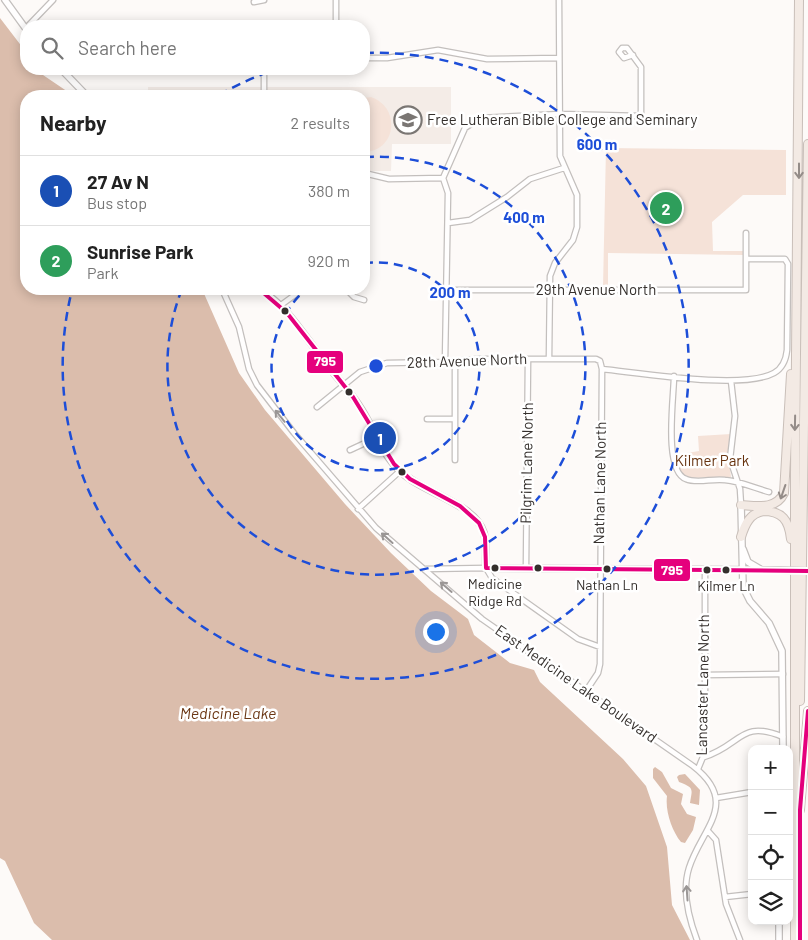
<!DOCTYPE html>
<meta charset="utf-8">
<style>
body{margin:0;font-family:Barlow,sans-serif;background:#f6f6f6;color:#222}
.controls{position:absolute;right:15px;bottom:15px;display:grid;overflow:hidden;border-radius:10px;box-shadow:0 2px 12px #0003}
.controls button{width:45px;height:45px;display:grid;place-items:center;padding:0;border:0;border-bottom:1px solid #e0e0e0;background:#fff;color:#222;font:25px sans-serif}
.you{position:absolute;left:435px;top:631px;width:18px;height:18px;margin:-12px;border:4px solid #fff;border-radius:50%;background:#1a73e8;box-shadow:0 0 0 8px #1a73e833}
.badge{display:grid;place-items:center;width:32px;height:32px;border-radius:50%;background:#0b8043;color:#fff;font-size:16px;font-weight:700}
.pin{position:absolute;translate:-50% -50%;border:2px solid #fff;box-shadow:0 1px 5px #0006}
.list{margin:0;padding:0;list-style:none}
h2{display:flex;justify-content:space-between;align-items:center;height:65px;margin:0;padding:0 20px;font-size:21px}
h2 small{font-size:16px;font-weight:400;color:#767676}
.list li{display:grid;grid-template-columns:32px 1fr auto;gap:15px;align-items:center;box-sizing:border-box;height:70px;padding:0 20px;border-top:1px solid #e0e0e0}
.list b{display:block;font-size:19px;white-space:nowrap}
.list p{margin:0;font-size:16px;white-space:nowrap;color:#767676}
.list em{font-size:16px;font-style:normal;color:#767676}
.icon{flex:none;width:28px;height:28px;fill:none;stroke:currentColor;stroke-width:2;stroke-linecap:round;stroke-linejoin:round}
.map{position:relative;flex:none;width:808px;height:940px;overflow:hidden}
.search{position:absolute;background:#fff;box-shadow:0 2px 12px #0003;left:20px;top:20px;width:350px;height:55px;display:flex;align-items:center;gap:12px;box-sizing:border-box;padding:0 18px;border-radius:20px;color:#767676;font-size:19px}
.panel{position:absolute;background:#fff;box-shadow:0 2px 12px #0003;left:20px;top:90px;width:350px;height:205px;border-radius:20px}
.map>svg:first-child{display:block}
.built{fill:#f4ece7}
.green{fill:#f5e2d8}
.water{fill:#dbbdac}
.lines{fill:none;stroke-linecap:round;stroke-linejoin:round}
.street-casing{stroke:#c3bfbd;stroke-width:7}
.secondary-casing{stroke:#c3bfbd;stroke-width:8}
.highway-casing{stroke:#c9bfb9;stroke-width:10}
.street{stroke:#fffefe;stroke-width:4.5}
.secondary{stroke:#fffefe;stroke-width:5.5}
.highway{stroke:#f3eae4;stroke-width:8}
.secondary-bridge-casing{stroke:#c3bfbd;stroke-width:8;stroke-linecap:butt}
.secondary-bridge{stroke:#fffefe;stroke-width:5.5}
.bus-1-casing{stroke:#fff;stroke-width:8}
.bus-1{stroke:#e5007d;stroke-width:4}
.oneway{stroke:#948c88}
.oneway2{stroke:#9a9695}
.ring{fill:none;stroke:#1d4ed8;stroke-width:2.5;stroke-dasharray:9 6}
.bus-dot{fill:#342f2c;stroke:#fff;stroke-width:2}
.labels{text-anchor:middle;stroke-width:5;stroke-linejoin:round;paint-order:stroke}
.bus-label{font-size:14px;fill:#342f2c;stroke:#fff}
.poi-label{font-size:15px;fill:#342f2c;stroke:#fff;text-anchor:start}
.street-label{font-size:15px;fill:#342f2c;stroke:#fff}
.park-label{font-size:15px;fill:#67330f;stroke:#fff}
.water-label{font-size:16px;font-style:italic;fill:#6c3714;stroke:#fff}
.centre{fill:#1d4ed8;stroke:#fff;stroke-width:2.5}
.ring-label{font-size:15px;text-anchor:middle;font-weight:bold;fill:#1d4ed8;stroke:#fff;stroke-width:5;stroke-linejoin:round;paint-order:stroke}
.line-badge{stroke:#fff;stroke-width:2}
.badge-label{font-size:14px;text-anchor:middle;font-weight:bold;fill:#fff}
</style>
<div class="map">
<svg width="808" height="940" viewBox="0 0 808 940">
<rect width="100%" height="100%" fill="#fdfaf8"/>
<path class="built" d="M148 87H451V144H392L391 171H364V96H148Z"/>
<path class="green" d="M371 97C401 107 397 151 364 152V98Z
M606 148 786 150V195H743L712 222 713 251H743V255L608 253V287H603Z
M731 434 728 451 731 477 690 478 682 474 675 455 699 451 698 436Z"/>
<path class="water" d="M0 18 26 52V69H38L43 75 74 96H26V289H202L239 373 265 410 345 504 391 553 431 591 468 619 474 635 510 663 534 670 540 682 623 759 646 786 667 847 672 905 690 940H52L34 923 5 861 0 858Z
M655 767 662 772 671 788 683 794 681 804 687 814 696 817 693 830 685 843 681 842C672 831 665 811 667 796L653 778V769Z
M685 774 700 790 699 805 690 803C692 789 695 788 679 782L677 777 679 775Z"/>
<g class="lines">
<g class="street-casing">
<path id="street" d="M254 2 264 0
M28 26 53 0
M336 26V0
M364 58H387L438 50 487 59 559 58
M264 69V96
M364 173 389 179 443 178
M443 178 465 128 480 118 560 114 641 116V67L627 48H622L619 52 624 58 633 55
M443 178 448 193 445 362
M448 223 470 220 507 197 530 179 564 168
M222 289 239 327 249 369 257 385 294 433 376 528 482 619 693 766C741 803 701 829 689 868 682 890 689 919 697 940
M346 289 354 297 364 300
M446 290H746V233
M281 305 303 289
M549 359 550 276 555 263 573 240 577 227V195L560 156 559 0
M602 369C641 373 743 390 774 373 783 368 786 360 787 350L788 264 785 259H746
M674 376C674 396 663 471 686 479 697 484 713 478 725 480 739 481 755 488 769 492
M731 381 735 416 730 459 740 489 741 505
M317 407 360 372 387 363 445 362 478 359H596L600 361 602 369 600 664 598 673 586 691
M427 419H455
M350 450 376 438
M455 460V361
M358 509 400 471
M526 568 528 359
M425 569 486 568 492 578 578 639 600 647
M704 675 783 674
M704 757C742 745 740 719 783 737
M698 769 705 752V570
M716 798 752 792
M708 831 716 840 726 904 740 940
M725 897 752 894"/>
</g>
<g class="secondary-casing">
<path id="secondary" d="M5 0 26 29
M61 69 87 96
M259 289C288 306 304 336 325 362 337 378 351 392 362 410 375 431 382 454 400 471 424 494 475 503 484 533 487 545 485 556 486 568L779 570
M741 505 743 587 750 601 769 623 782 651 783 749
M743 549 748 562 760 569
M779 940V921"/>
</g>
<g class="highway-casing">
<path id="highway" d="M741 505C757 506 776 510 784 493L791 374
M763 511C782 511 789 520 791 539
M741 537C745 524 750 513 764 511
M800 701 808 144
M800 810 808 711
M795 940V474L799 0"/>
</g>
<use href="#street" class="street"/>
<use href="#secondary" class="secondary"/>
<use href="#highway" class="highway"/>
<g class="secondary-bridge-casing">
<path id="secondary-bridge" d="M779 570 808 571"/>
</g>
<use href="#secondary-bridge" class="secondary-bridge"/>
<g class="bus-1-casing">
<path id="bus-1" d="M259 289 287 313 353 397 394 464 410 479 460 506 479 523 485 537 486 568 808 571
M800 940V810L808 711"/>
</g>
<use href="#bus-1" class="bus-1"/>
</g>
<defs><path id="oneway-shaft" d="M-6 0H5M1.5-3L5.5 0L1.5 3" fill="none" stroke-width="1.6" stroke-linecap="round" stroke-linejoin="round" transform="scale(1.25)"/></defs>
<g class="oneway">
<use href="#oneway-shaft" transform="translate(799 171) rotate(90)"/>
<use href="#oneway-shaft" transform="translate(795 423) rotate(91)"/>
<use href="#oneway-shaft" transform="translate(783 492) rotate(109)"/>
</g>
<g class="oneway2">
<use href="#oneway-shaft" transform="translate(280 416) rotate(-129)"/>
<use href="#oneway-shaft" transform="translate(387 538) rotate(-138)"/>
<use href="#oneway-shaft" transform="translate(446 587) rotate(-139)"/>
<use href="#oneway-shaft" transform="translate(687 893) rotate(-94)"/>
</g>
<g class="ring">
<path d="M364 263A104 104 0 1 1 306 289"/>
<path d="M365 157A209 209 0 1 1 182 289"/>
<path d="M219 95A313 313 0 0 1 277 69M365 53A313 313 0 1 1 72 290"/>
</g>
<defs>
<g id="university-ring" transform="scale(1.4375)"><circle r="9.5" fill="#fff" stroke="#7a7673" stroke-width="1.5"/><path d="M0-5L7-2L0 1L-7-2ZM-4 1L0 2.5L4 1V4Q0 6-4 4Z" fill="#7a7673"/></g>
</defs>
<g fill-rule="evenodd">
<use href="#university-ring" x="408" y="120"/>
</g>
<g class="bus-dot">
<circle cx="285" cy="311" r="4.5"/>
<circle cx="349" cy="392" r="4.5"/>
<circle cx="402" cy="472" r="4.5"/>
<circle cx="495" cy="568" r="4.5"/>
<circle cx="538" cy="568" r="4.5"/>
<circle cx="607" cy="569" r="4.5"/>
<circle cx="707" cy="570" r="4.5"/>
<circle cx="726" cy="570" r="4.5"/>
</g>
<g class="labels">
<g class="bus-label">
<text x="495" y="589">Medicine<tspan x="495" dy="17">Ridge Rd</tspan></text>
<text x="607" y="590">Nathan Ln</text>
<text x="726" y="591">Kilmer Ln</text>
</g>
<g class="poi-label">
<text x="427" y="125">Free Lutheran Bible College and Seminary</text>
</g>
<g class="street-label">
<text x="596" y="295">29th Avenue North</text>
<text transform="translate(467 361) rotate(-2)" y="5">28th Avenue North</text>
<text transform="translate(527 463) rotate(-89)" y="5">Pilgrim Lane North</text>
<text transform="translate(600 483) rotate(-89)" y="5">Nathan Lane North</text>
<text transform="translate(576 684) rotate(35)" y="5">East Medicine Lake Boulevard</text>
<text transform="translate(703 685) rotate(-89)" y="5">Lancaster Lane North</text>
</g>
<g class="park-label">
<text x="712" y="466">Kilmer Park</text>
</g>
<g class="water-label">
<text x="228" y="719">Medicine Lake</text>
</g>
</g>
<circle cx="376" cy="366" r="8" class="centre"/>
<g class="ring-label">
<text x="597" y="150">600 m</text>
<text x="524" y="223">400 m</text>
<text x="450" y="298">200 m</text>
</g>
<g class="line-badge">
<rect x="306" y="350" width="38" height="24" rx="5" fill="#e5007d"/>
<rect x="653" y="558" width="38" height="24" rx="5" fill="#e5007d"/>
</g>
<g class="badge-label">
<text x="325" y="366">795</text>
<text x="672" y="575">795</text>
</g>
</svg>
<div class="controls">
<button>+</button>
<button>−</button>
<button><svg class="icon" aria-label="locate" viewBox="0 0 24 24"><circle cx="12" cy="12" r="6"/><path d="M12 2v4M12 18v4M2 12h4M18 12h4"/></svg></button>
<button><svg class="icon" aria-label="layers" viewBox="0 0 24 24"><path d="M12 4l9 5-9 5-9-5zM3 14l9 5 9-5"/></svg></button>
</div>
<div class="you"></div>
<div class="pin badge" style="left:380px;top:438px;background:#1a4fb4">1</div>
<div class="pin badge" style="left:666px;top:208px;background:#2e9e5b">2</div>
<div class="search"><svg class="icon" aria-label="search" viewBox="0 0 24 24"><circle cx="10" cy="10" r="6"/><path d="M15 15l6 6"/></svg>Search here</div>
<section class="panel">
<h2>Nearby<small>2 results</small></h2>
<ul class="list">
<li><span class="badge" style="background:#1a4fb4">1</span><div><b>27 Av N</b><p>Bus stop</p></div><em>380 m</em></li>
<li><span class="badge" style="background:#2e9e5b">2</span><div><b>Sunrise Park</b><p>Park</p></div><em>920 m</em></li>
</ul>
</section>
</div>
